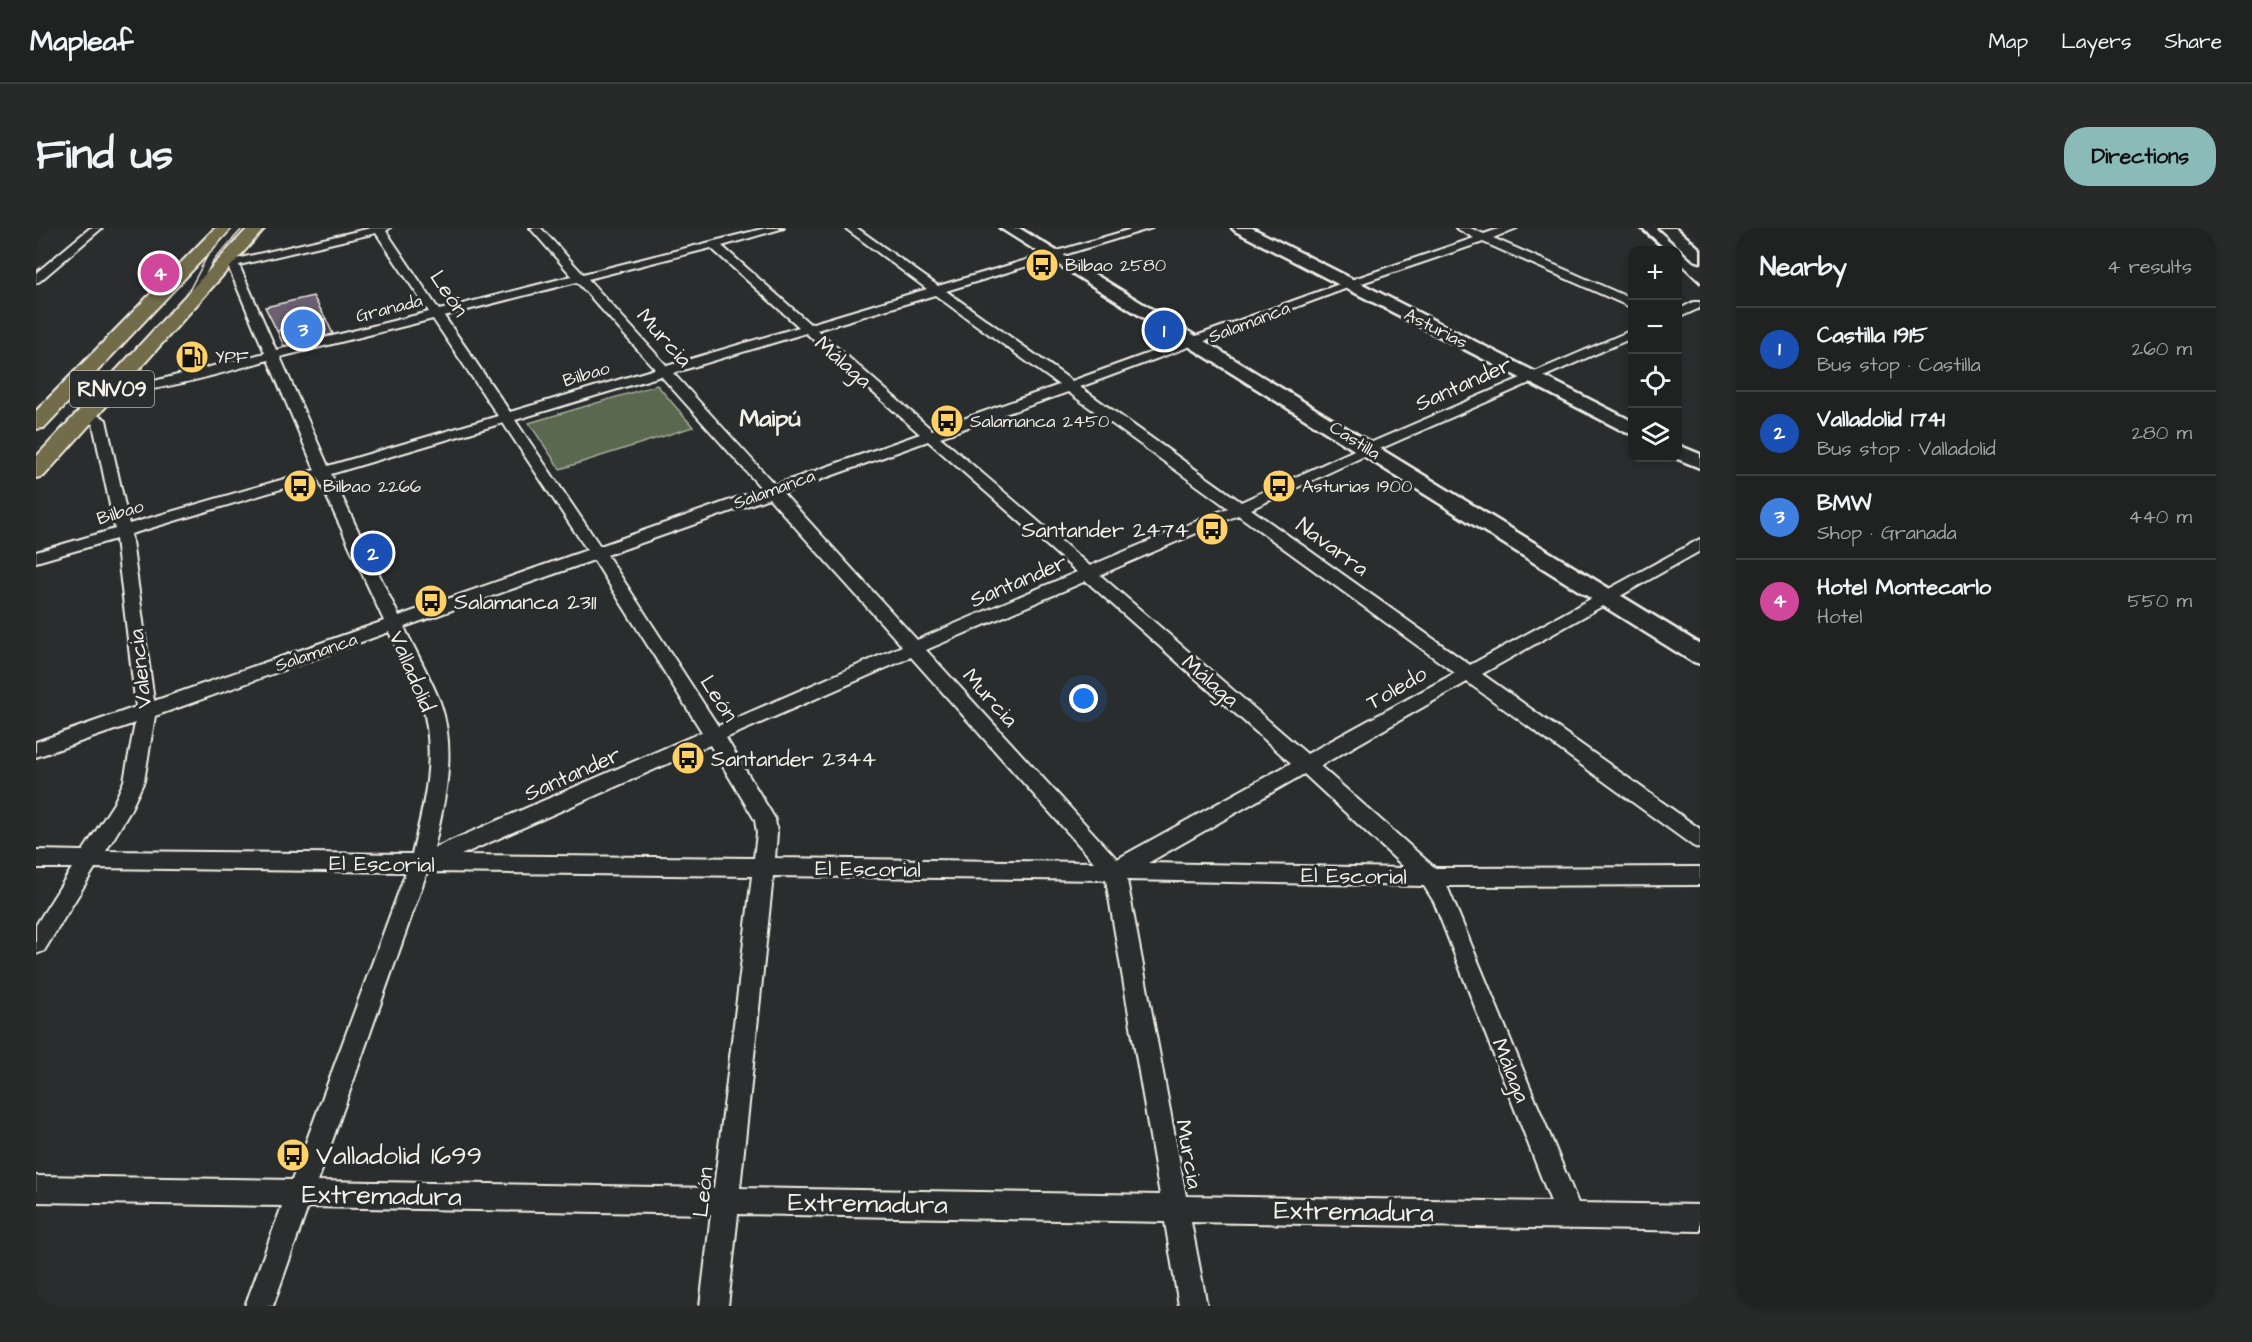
<!DOCTYPE html>
<meta charset="utf-8">
<style>
body{margin:0;font-family:"Architects Daughter",sans-serif;background:#282a2a;color:#f1f3f6}
.controls{position:absolute;right:18px;top:18px;display:grid;overflow:hidden;border-radius:12px;box-shadow:0 3px 9px #0003}
.controls button{width:54px;height:54px;display:grid;place-items:center;padding:0;border:0;border-bottom:2px solid #3d3f40;background:#202222;color:#f1f3f6;font:30px sans-serif}
.you{position:absolute;left:1048px;top:471px;width:21px;height:21px;margin:-15px;border:4px solid #fff;border-radius:50%;background:#1a73e8;box-shadow:0 0 0 9px #1a73e833}
.badge{display:grid;place-items:center;width:39px;height:39px;border-radius:50%;background:#8bbbb9;color:#fff;font-size:20px;font-weight:700}
.pin{position:absolute;translate:-50% -50%;border:3px solid #fff;box-shadow:0 2px 6px #0006}
.list{margin:0;padding:0;list-style:none}
h2{display:flex;justify-content:space-between;align-items:center;height:78px;margin:0;padding:0 24px;font-size:26px}
h2 small{font-size:20px;font-weight:400;color:#a2a4a5}
.list li{display:grid;grid-template-columns:39px 1fr auto;gap:18px;align-items:center;box-sizing:border-box;height:84px;padding:0 24px;border-top:2px solid #3d3f40}
.list b{display:block;font-size:22px;white-space:nowrap}
.list p{margin:0;font-size:20px;white-space:nowrap;color:#a2a4a5}
.list em{font-size:20px;font-style:normal;color:#a2a4a5}
.icon{flex:none;width:33px;height:33px;fill:none;stroke:currentColor;stroke-width:2;stroke-linecap:round;stroke-linejoin:round}
.map{position:relative;flex:none;width:1664px;height:1078px;overflow:hidden;border-radius:24px}
header{display:flex;align-items:center;gap:36px;box-sizing:border-box;height:84px;padding:0 30px;background:#202222;border-bottom:2px solid #3d3f40}
header strong{font-size:28px}
nav{display:flex;gap:33px;margin-inline-start:auto;font-size:21px}
.intro{display:flex;align-items:center;justify-content:space-between;box-sizing:border-box;height:144px;padding:0 36px}
h1{margin:0;font-size:42px}
.button{padding:15px 27px;border-radius:24px;background:#8bbbb9;color:#111;font-size:21px;font-weight:700}
main{display:flex;gap:36px;padding:0 36px}
aside{flex:1;background:#202222;border-radius:24px;box-shadow:0 3px 9px #0003}
.map>svg:first-child{display:block}
.green{fill:#5a6850;stroke:#a7ac9c;stroke-width:1.5}
.lines{fill:none;stroke-linecap:round;stroke-linejoin:round}
.lane-casing{stroke:#f4f1e8;stroke-width:9}
.street-casing{stroke:#f4f1e8;stroke-width:4}
.secondary-casing{stroke:#f4f1e8;stroke-width:5}
.primary-casing{stroke:#f4f1e8;stroke-width:4}
.lane{stroke:#2a2d2e;stroke-width:6}
.street{fill:#2a2d2e;fill-rule:evenodd}
.secondary{fill:#2a2d2e;fill-rule:evenodd}
.primary{fill:#726c4b;fill-rule:evenodd}
.rail{stroke:#f4f1e8;stroke-width:3}
.shaded-wall{fill:#4b444f;stroke:#f4f1e8;stroke-width:1.5}
.building{fill:#6b6171;stroke:#f4f1e8;stroke-width:1.5}
.labels{text-anchor:middle;stroke-width:6;stroke-linejoin:round;paint-order:stroke}
.far-poi-label{font-size:18px;fill:#f4f1e8;stroke:#2a2d2e;text-anchor:start}
.far-street-label{font-size:18px;fill:#f4f1e8;stroke:#2a2d2e}
.shield{fill:#2a2d2e;stroke:#b7b6b0;stroke-width:1.5}
.shield-label{font-size:21px;font-weight:bold;fill:#f4f1e8}
.street-label{font-size:22px;fill:#f4f1e8;stroke:#2a2d2e}
.poi-label{font-size:22px;fill:#f4f1e8;stroke:#2a2d2e;text-anchor:start}
.far-district-label{font-size:24px;font-weight:bold;fill:#f4f1e8;stroke:#2a2d2e}
.near-poi-label{font-size:27px;fill:#f4f1e8;stroke:#2a2d2e;text-anchor:start}
.near-street-label{font-size:27px;fill:#f4f1e8;stroke:#2a2d2e}
</style>
<header>
<strong>Mapleaf</strong>
<nav><a>Map</a><a>Layers</a><a>Share</a></nav>
</header>
<div class="intro"><h1>Find us</h1><a class="button">Directions</a></div>
<main>
<div class="map">
<svg width="1664" height="1078" viewBox="0 0 1664 1078">
<rect width="100%" height="100%" fill="#2a2d2e"/>
<filter id="ink" filterUnits="userSpaceOnUse"><feTurbulence type="fractalNoise" baseFrequency=".0167" numOctaves="2"/><feDisplacementMap in="SourceGraphic" scale="12" xChannelSelector="R" yChannelSelector="G"/><feConvolveMatrix kernelMatrix="1 2 1 2 8 2 1 2 1" color-interpolation-filters="sRGB"/></filter>
<g filter="url(#ink)">
<path class="green" d="M621 157 657 199 524 241 493 195Z"/>
<g class="lines">
<g class="lane-casing">
<path id="lane" d="M155 67 174 31 202 0"/>
</g>
<g class="street-casing">
<path id="street" d="M54 0H66L4 53 0 55V45Z
M335 0H354L350 3 403 82 536 48 494 0H505L547 46 730 0H748L686 18 774 96 891 61 809 0H821L902 58 1099 0H1116L910 63 1036 153 1309 54 1438 10 1420 0H1434L1448 6 1465 0H1481L1457 10 1596 71V78H1592L1447 14 1317 58 1044 159 1205 274 1327 218 1596 102V110L1337 224 1215 281 1434 437 1664 311V323L1446 446 1664 601V621L1657 618 1431 454 1284 538 1399 640 1664 639V657L1411 658 1542 975 1664 977V1003L1155 994 1171 1078H1143L1129 994 702 986 692 1078H664L675 986 272 979 237 1078H209L246 978 0 974V948L256 952 370 644 59 640 8 723 0 726V697L36 640H0V622L47 623 78 575 88 553 99 495 0 529V514L100 479 80 311 0 334V324L79 301 57 196 44 194 42 191C48 184 64 186 70 192L93 296 279 242 232 132C207 139 85 176 70 161L77 157 106 156 229 125 192 38 184 36V32H196ZM340 5 393 84 240 122 203 37ZM675 20 763 99 631 138 552 51ZM541 54 619 141 474 184 408 88ZM899 67 1023 157 896 202 781 102ZM397 91 462 188 292 238 244 129ZM770 105 884 206 739 257 637 145ZM625 148 726 261 564 318 479 192ZM1032 164 1192 280 1054 338 904 209ZM467 195 551 322 363 388 295 246ZM892 213 1041 344 881 412 747 265ZM282 250 348 393 118 473 95 306ZM733 270 866 418 682 498 571 327ZM1202 287 1419 445 1271 526 1064 347ZM558 332 666 504 398 620C409 573 421 522 404 474 394 449 380 424 368 399ZM1050 353 1255 535 1081 631 890 422ZM353 404C364 428 378 452 386 476 401 527 388 577 376 626L70 623 93 585 108 553 119 488ZM875 429 1058 634 739 630 741 605 739 591 690 510ZM674 517 719 592 721 605 718 630 425 627ZM1268 546 1369 640 1112 635ZM391 644 716 648 678 960 282 953ZM737 648 1070 652 1124 967 704 960ZM1091 652 1388 658 1398 674 1515 974 1150 968Z
M1657 74H1664V80L1642 90V82Z"/>
</g>
<g class="secondary-casing">
<path id="secondary" d="M964 0H983L1664 416V436L1655 433Z
M1196 0H1216L1596 193V206L1589 204 1199 3Z
M1623 0H1640L1664 21V34L1658 32Z
M1642 217 1664 226V240L1639 230H1642Z"/>
</g>
<g class="primary-casing">
<path id="primary" d="M179 0H196L8 200 0 201V183Z
M212 0H229L8 248 0 250V229Z"/>
</g>
<use href="#lane" class="lane"/>
<use href="#street" class="street"/>
<use href="#secondary" class="secondary"/>
<use href="#primary" class="primary"/>
<path class="rail" d="M1604 0 1629 22
M1642 34 1664 55"/>
</g>
<path class="shaded-wall" d="M290 91 297 106 248 118 241 103Z"/>
<path class="building" d="M277 68 290 91 241 103 229 79Z"/>
</g>
<defs>
<g id="bus-disc" transform="scale(1.725)"><circle r="9.5" fill="#ffd166" stroke="#2a2d2e"/><path d="M-5-6H5V4H4V6H2V4H-2V6H-4V4H-5ZM-3.5-4V0h7V-4ZM-3.5 1.2v1.5H-2V1.2ZM2 1.2v1.5H3.5V1.2Z" fill="#111"/></g>
<g id="fuel-disc" transform="scale(1.725)"><circle r="9.5" fill="#ffd166" stroke="#2a2d2e"/><path d="M-5.5-6h7V0h2V4h1.3V-2.5L3-4.5l.8-.8L6-3V5H2.5V1h-1V6h-7ZM-4.2-4.7v3.2H.2V-4.7Z" fill="#111"/></g>
</defs>
<g fill-rule="evenodd">
<use href="#bus-disc" x="1006" y="37"/>
<use href="#fuel-disc" x="156" y="129"/>
<use href="#bus-disc" x="911" y="193"/>
<use href="#bus-disc" x="264" y="258"/>
<use href="#bus-disc" x="1243" y="258"/>
<use href="#bus-disc" x="1176" y="301"/>
<use href="#bus-disc" x="395" y="373"/>
<use href="#bus-disc" x="652" y="530"/>
<use href="#bus-disc" x="257" y="927"/>
</g>
<g class="labels">
<g class="far-poi-label">
<text x="1029" y="43">Bilbao 2580</text>
<text x="179" y="135">YPF</text>
<text x="934" y="199">Salamanca 2450</text>
<text x="287" y="264">Bilbao 2266</text>
<text x="1266" y="264">Asturias 1900</text>
</g>
<g class="far-street-label">
<text transform="translate(353 80) rotate(-14)" y="6">Granada</text>
<text transform="translate(1213 94) rotate(-21)" y="6">Salamanca</text>
<text transform="translate(1400 100) rotate(27)" y="6">Asturias</text>
<text transform="translate(550 146) rotate(-17)" y="6">Bilbao</text>
<text transform="translate(1319 212) rotate(32)" y="6">Castilla</text>
<text transform="translate(738 261) rotate(-20)" y="6">Salamanca</text>
<text transform="translate(84 284) rotate(-17)" y="6">Bilbao</text>
<text transform="translate(280 424) rotate(-19)" y="6">Salamanca</text>
</g>
<rect class="shield" x="34" y="143" width="84" height="36" rx="4.5"/>
<g class="shield-label">
<text x="76" y="168">RN1V09</text>
</g>
<g class="street-label">
<text transform="translate(414 65) rotate(56)" y="8">León</text>
<text transform="translate(629 109) rotate(48)" y="8">Murcia</text>
<text transform="translate(808 133) rotate(41)" y="8">Málaga</text>
<text transform="translate(1427 155) rotate(-24)" y="8">Santander</text>
<text transform="translate(1297 318) rotate(36)" y="8">Navarra</text>
<text transform="translate(982 352) rotate(-23)" y="8">Santander</text>
<text transform="translate(103 441) rotate(-96)" y="8">Valencia</text>
<text transform="translate(377 443) rotate(67)" y="8">Valladolid</text>
<text transform="translate(1175 452) rotate(41)" y="8">Málaga</text>
<text transform="translate(1360 459) rotate(-30)" y="8">Toledo</text>
<text transform="translate(955 469) rotate(48)" y="8">Murcia</text>
<text transform="translate(684 470) rotate(57)" y="8">León</text>
<text transform="translate(536 545) rotate(-24)" y="8">Santander</text>
<text transform="translate(346 635) rotate(1)" y="8">El Escorial</text>
<text transform="translate(832 640) rotate(1)" y="8">El Escorial</text>
<text transform="translate(1318 647) rotate(1)" y="8">El Escorial</text>
<text transform="translate(1476 842) rotate(68)" y="8">Málaga</text>
<text transform="translate(1154 926) rotate(80)" y="8">Murcia</text>
<text transform="translate(666 964) rotate(-84)" y="8">León</text>
</g>
<g class="poi-label">
<text x="1153" y="309" text-anchor="end">Santander 2474</text>
<text x="418" y="381">Salamanca 2311</text>
<text x="675" y="538">Santander 2344</text>
</g>
<g class="far-district-label">
<text x="734" y="198">Maipú</text>
</g>
<g class="near-poi-label">
<text x="280" y="936">Valladolid 1699</text>
</g>
<g class="near-street-label">
<text transform="translate(346 967) rotate(1)" y="9">Extremadura</text>
<text transform="translate(832 975) rotate(1)" y="9">Extremadura</text>
<text transform="translate(1318 983) rotate(1)" y="9">Extremadura</text>
</g>
</g>
</svg>
<div class="controls">
<button>+</button>
<button>−</button>
<button><svg class="icon" aria-label="locate" viewBox="0 0 24 24"><circle cx="12" cy="12" r="6"/><path d="M12 2v4M12 18v4M2 12h4M18 12h4"/></svg></button>
<button><svg class="icon" aria-label="layers" viewBox="0 0 24 24"><path d="M12 4l9 5-9 5-9-5zM3 14l9 5 9-5"/></svg></button>
</div>
<div class="you"></div>
<div class="pin badge" style="left:1128px;top:102px;background:#1a4fb4">1</div>
<div class="pin badge" style="left:337px;top:325px;background:#1a4fb4">2</div>
<div class="pin badge" style="left:267px;top:101px;background:#3f7fe0">3</div>
<div class="pin badge" style="left:124px;top:45px;background:#d1479c">4</div>
</div>
<aside>
<h2>Nearby<small>4 results</small></h2>
<ul class="list">
<li><span class="badge" style="background:#1a4fb4">1</span><div><b>Castilla 1915</b><p>Bus stop · Castilla</p></div><em>260 m</em></li>
<li><span class="badge" style="background:#1a4fb4">2</span><div><b>Valladolid 1741</b><p>Bus stop · Valladolid</p></div><em>280 m</em></li>
<li><span class="badge" style="background:#3f7fe0">3</span><div><b>BMW</b><p>Shop · Granada</p></div><em>440 m</em></li>
<li><span class="badge" style="background:#d1479c">4</span><div><b>Hotel Montecarlo</b><p>Hotel</p></div><em>550 m</em></li>
</ul>
</aside>
</main>
